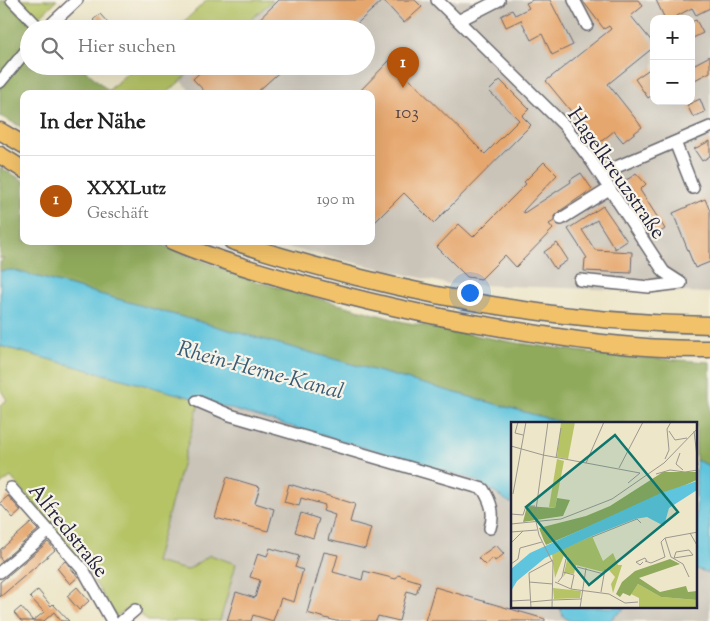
<!DOCTYPE html>
<html lang="de">
<meta charset="utf-8">
<style>
body{margin:0;font-family:"Sorts Mill Goudy",serif;background:#f2f2f2;color:#222}
.controls{position:absolute;right:15px;top:15px;display:grid;overflow:hidden;border-radius:10px;box-shadow:0 5px 20px #0002}
.controls button{width:45px;height:45px;display:grid;place-items:center;padding:0;border:0;border-bottom:1px solid #e0e0e0;background:#fff;color:#222;font:25px sans-serif}
.you{position:absolute;left:469px;top:292px;width:18px;height:18px;margin:-12px;border:4px solid #fff;border-radius:50%;background:#1a73e8;box-shadow:0 0 0 8px #1a73e833}
.badge{display:grid;place-items:center;width:32px;height:32px;border-radius:50%;background:#b45309;color:#fff;font-size:16px;font-weight:700}
.pin{position:absolute;translate:-50% -41px;filter:drop-shadow(0 1px 2px #0008)}
.pin::after{content:'';position:absolute;top:26px;width:18px;height:15px;background:inherit;clip-path:polygon(0 0,100% 0,50% 100%)}
.list{margin:0;padding:0;list-style:none}
h2{display:flex;justify-content:space-between;align-items:center;height:65px;margin:0;padding:0 20px;font-size:21px}
h2 small{font-size:16px;font-weight:400;color:#767676}
.list li{display:grid;grid-template-columns:32px 1fr auto;gap:15px;align-items:center;box-sizing:border-box;height:90px;padding:0 20px;border-top:1px solid #e0e0e0}
.list b{display:block;font-size:19px;white-space:nowrap}
.list p{margin:0;font-size:16px;white-space:nowrap;color:#767676}
.list em{font-size:16px;font-style:normal;color:#767676}
.icon{flex:none;width:28px;height:28px;fill:none;stroke:currentColor;stroke-width:2;stroke-linecap:round;stroke-linejoin:round}
.map{position:relative;flex:none;width:710px;height:621px;overflow:hidden}
.search{position:absolute;background:#fff;box-shadow:0 5px 20px #0002;left:20px;top:20px;width:355px;height:55px;display:flex;align-items:center;gap:12px;box-sizing:border-box;padding:0 18px;border-radius:28px;color:#767676;font-size:19px}
.panel{position:absolute;background:#fff;box-shadow:0 5px 20px #0002;left:20px;top:90px;width:355px;height:155px;border-radius:10px}
.map>svg:first-child{display:block}
.industrial{fill:#c9c3b8;fill-rule:evenodd}
.green{fill:#b6c466;stroke:#6c7350}
.forest{fill:#90aa5b;stroke:#59664b}
.water{fill:#5fc4dd;stroke:#40738c}
.building{fill:#e6a76e}
.lines{fill:none;stroke-linecap:round;stroke-linejoin:round}
.minor-casing{stroke:#69676d;stroke-width:14}
.highway-casing{stroke:#69676d;stroke-width:19}
.minor{stroke:#fff;stroke-width:11}
.highway{stroke:#f2c26a;stroke-width:16}
.labels{text-anchor:middle;stroke-width:4.5;stroke-linejoin:round;paint-order:stroke}
.number-label{font-size:19px;fill:#534348}
.street-label{font-size:21px;fill:#22223b;stroke:#f7f3e8}
.water-label{font-size:22px;font-style:italic;fill:#375b74;stroke:#f7f3e8}
.inset-road{fill:none;stroke:#9c9890;stroke-width:1}
.view{fill:#0f766e;fill-opacity:0.15;stroke:#0f766e;stroke-width:2.5}
.inset-edge{fill:none;stroke:#22223b;stroke-width:2.5}
</style>
<div class="map">
<svg width="710" height="621" viewBox="0 0 710 621">
<rect width="100%" height="100%" fill="#f7f3e8"/>
<filter id="ink" filterUnits="userSpaceOnUse"><feTurbulence type="fractalNoise" baseFrequency=".02" numOctaves="2"/><feDisplacementMap in="SourceGraphic" scale="10" xChannelSelector="R" yChannelSelector="G"/><feConvolveMatrix kernelMatrix="1 2 1 2 8 2 1 2 1" color-interpolation-filters="sRGB"/></filter>
<filter id="wash" filterUnits="userSpaceOnUse"><feTurbulence type="fractalNoise" baseFrequency=".0096" numOctaves="4" result="noise"/><feDisplacementMap in="SourceGraphic" scale="20" xChannelSelector="R" yChannelSelector="G"/><feGaussianBlur stdDeviation="1.12" result="paint"/><feColorMatrix in="noise" values="0 0 0 0 0 0 0 0 0 0 0 0 0 0 0 0 0 1.4 0 .05"/><feComposite in="paint" operator="in"/></filter>
<g filter="url(#wash)">
<rect width="100%" height="100%" fill="#ede6c9"/>
<path class="industrial" d="M273 0H710V293L447 284 261 241H371V94H193L181 81 197 66H366V29H240ZM654 19H691V101H654Z
M200 400 475 480 512 504V607H560L563 616 570 621H220L230 583 155 563Z
M696 569 710 573V621H609L626 607H696Z"/>
<path class="green" d="M4 0H57L32 24Z
M207 0H273L240 29H176Z
M135 66H197L166 94H112L109 90Z
M0 346 200 400 155 562 187 570 210 555 236 564 220 621H147L133 606 116 616 82 562 11 477 0 485V405L7 400 0 389Z"/>
<path class="forest" d="M1 0H4L37 29H29V66H81L112 94H24V128L0 116V1Z
M0 167 24 181V241H153L251 280 404 322 517 343 615 356 710 362V466L696 461V424L564 423 13 270 0 271V262L4 259 3 258 0 259Z"/>
<path class="water" d="M13 270 564 423 512 424V504L475 480 200 400 0 346V271Z
M696 460 710 466V573L696 569Z
M560 607H626L609 621H570L563 616Z"/>
<g id="blocks">
<path class="building" d="M279 0H383L351 29H249Z
M383 0H415L422 7 404 23Z
M533 0H550L573 45 552 55 542 34 531 40 521 20 506 27 501 16 512 10 515 15 529 8 526 3Z
M582 0H638L643 6 631 16 654 44V47L608 84 642 127 623 142 614 131 598 144 546 81 611 29 609 26 604 29Z
M656 0H710V8L696 15 692 8 671 19H665Z
M100 14 108 23 113 29H101L93 20Z
M696 20 703 33 691 39V22Z
M710 56V72L691 82V66Z
M390 60 485 154 519 120 489 91 500 80 529 109 522 116 531 125 434 223 404 193 371 226V94H357Z
M207 66H286L255 94H207L193 79Z
M654 66V94L648 98 635 79Z
M700 99 705 112 693 117 687 105Z
M710 141V156L702 161 694 149Z
M544 162 557 175 523 211 524 213 571 182 570 180 581 173 592 189 557 213 554 216V221L549 224 553 229 516 267 505 255 481 279 467 277 437 247 459 224 473 237 526 184 524 182Z
M636 173 646 184 640 190 665 229 651 238 625 199 633 194 625 180 630 178Z
M705 199 710 211V262L695 268 673 213Z
M603 206 627 241 615 249 597 220 582 230 595 250 632 252 631 273 584 271 585 259 587 258 568 229Z
M557 243 568 260 555 269 544 252Z
M227 477 260 487 255 503 274 509 268 531 215 518Z
M289 484 355 504 350 522 371 528 365 549 328 540 335 515 323 511 325 505 301 498 299 506 284 502Z
M8 496 21 511 13 518 0 503Z
M301 513 319 519 313 538 295 532Z
M31 523 38 530 2 561 0 558V550Z
M48 542 55 550 0 597V582Z
M496 545 504 554 495 561 493 558 485 565 478 558Z
M270 548 299 556 295 567 303 570 294 602 281 598 273 621 253 615 251 621H227L236 592 255 598 260 580 250 577 258 553 267 556Z
M324 552 338 555 333 572 362 580 364 571 396 579 398 575 420 582 416 594 407 591 399 621 378 616 376 621H336L307 613Z
M65 561 78 577 70 584 57 568Z
M77 587 89 601 79 610 67 596Z
M435 587 545 619V621H425Z
M38 590 51 606 53 604 69 621H61L54 612 44 621H21L14 613 21 607 33 621 44 612 30 597Z"/>
</g>
</g>
<g filter="url(#ink)">
<use href="#blocks" fill-opacity="0" stroke="#69676d" stroke-width="1"/>
<g class="lines">
<g class="minor-casing">
<path id="minor" d="M12 0 40 29
M437 0 565 126 592 162 664 272 681 283
M574 0 587 25
M458 21 499 0
M46 29 77 0
M0 82 29 47
M675 142 693 188
M600 174 710 127
M561 219 609 189
M580 280 649 287 681 283
M197 401 230 415 483 489C491 502 495 513 490 528
M11 488 84 571 112 621
M0 572 49 531
M122 621 135 610"/>
</g>
<g class="highway-casing">
<path id="highway" d="M0 131 24 145
M0 155 24 170
M172 241C209 257 249 269 288 280 355 299 422 315 491 326 563 339 637 350 710 349
M232 241C273 255 315 266 357 277 472 306 591 323 710 325"/>
</g>
<use href="#minor" class="minor"/>
<use href="#highway" class="highway"/>
</g>
</g>
<g class="labels">
<g class="number-label">
<text x="407" y="118">103</text>
</g>
<g class="street-label">
<text transform="translate(617 173) rotate(55)" y="7">Hagelkreuzstraße</text>
<text transform="translate(69 530) rotate(51)" y="7">Alfredstraße</text>
</g>
<g class="water-label">
<text transform="translate(261 369) rotate(15)" y="8">Rhein-Herne-Kanal</text>
</g>
</g>
<g transform="translate(511 422)">
<rect width="186" height="186" fill="#ede6c9"/>
<path d="M50 0H64L57 37 46 35ZM46 37 53 39 44 86 38 85ZM81 114 92 139 102 131 107 143H111L102 171 100 162 104 155 98 148 92 150 65 143 63 152 55 151 52 155 57 134 53 133 44 156 41 132ZM127 162 150 175 186 178V186H128V176L120 172ZM42 166 70 169 69 176 43 177Z" fill="#b6c466"/>
<path d="M152 50H185L186 58 35 123 33 119 28 106 75 94 99 84ZM46 76 59 78 52 94 12 100 16 84 44 86ZM159 137 169 142 128 156 149 170 175 164 177 170 186 169V178L150 175 127 162 119 174 112 171 109 175 105 172 111 160 124 149Z" fill="#90aa5b"/>
<path d="M186 59V68L158 86 153 104 136 95 124 97 81 114 34 136 6 159 0 169V147L19 131 150 71Z" fill="#5fc4dd"/>
<path class="inset-road" d="M7 0 4 11 12 13M37 0 24 95 28 113 42 141 41 186M158 9 164 18 176 16M183 9 187 43M0 24 32 33 129 51M169 31 165 42 172 48M45 36 50 6M154 37 158 28 156 7 160 0M75 41 93 0M108 46 132 0M145 52 159 48 174 50 187 48M117 61 129 51M2 72 15 0M0 92 12 93 15 84H24M0 102 50 97 101 77 153 41 187 6M0 110 26 108M179 111 187 125M81 115 126 97 130 101M154 116 160 135 172 142 178 155M154 116 187 110M0 121 12 109M9 126 31 120M178 128 182 133 163 136 165 130ZM134 139 140 141 154 135 150 120 154 116M132 140 129 143 125 140 134 136 136 139M0 142 7 137 9 126M66 145 93 152M52 150 63 153 60 167M18 160 42 162M44 160 60 167 98 172 114 181 127 180M47 160 51 155 55 137M90 170 94 147M42 178 70 177M0 179 19 178M19 180 41 178M20 186 18 151 42 138M69 186 75 146"/>
<path class="view" d="M104 13 167 90 78 163 15 85Z"/>
<rect width="186" height="186" class="inset-edge"/>
</g>
</svg>
<div class="controls">
<button>+</button>
<button>−</button>
</div>
<div class="you"></div>
<div class="pin badge" style="left:403px;top:88px">1</div>
<div class="search"><svg class="icon" aria-label="search" viewBox="0 0 24 24"><circle cx="10" cy="10" r="6"/><path d="M15 15l6 6"/></svg>Hier suchen</div>
<section class="panel">
<h2>In der Nähe<small></small></h2>
<ul class="list">
<li><span class="badge">1</span><div><b>XXXLutz</b><p>Geschäft</p></div><em>190 m</em></li>
</ul>
</section>
</div>
